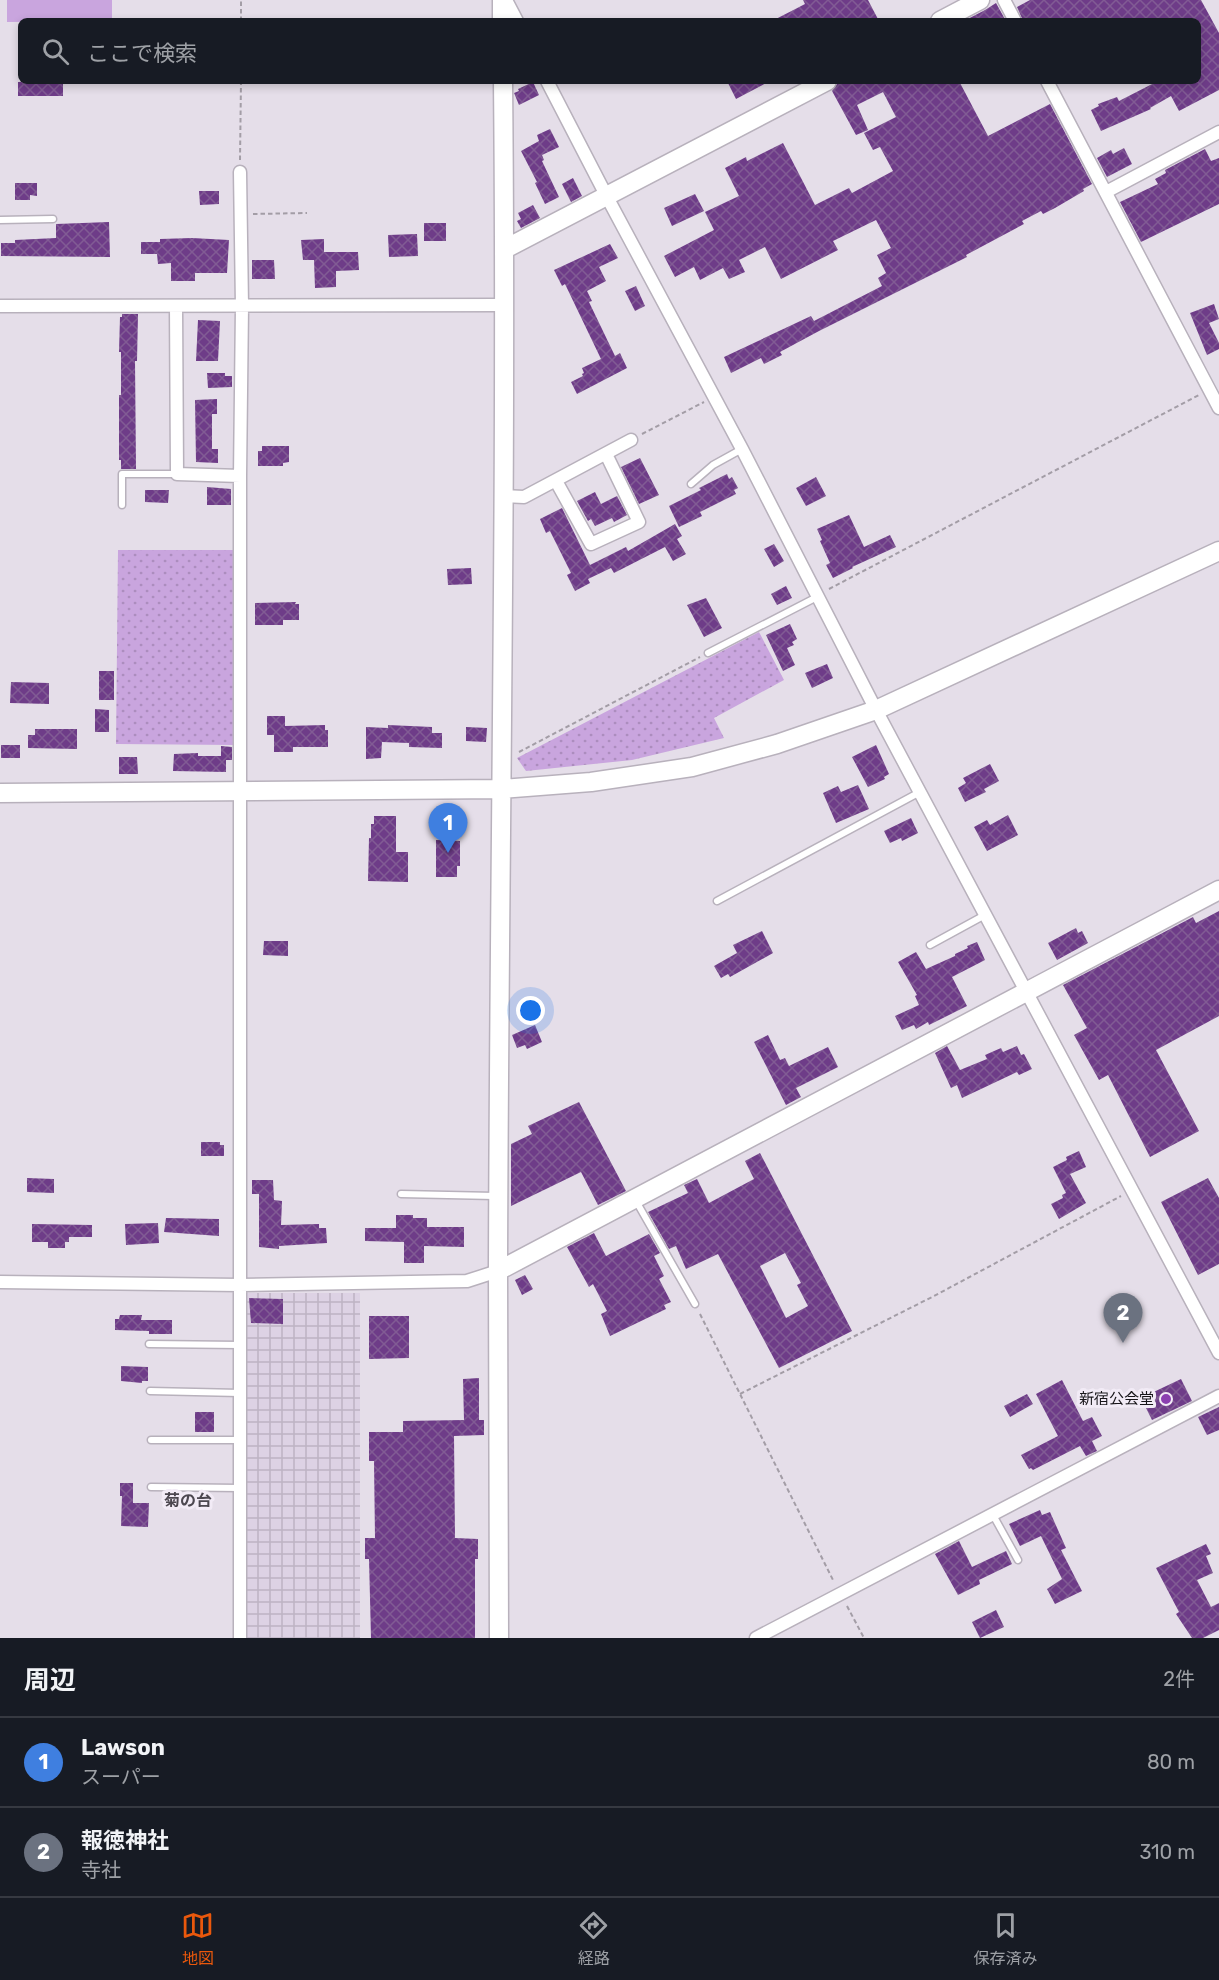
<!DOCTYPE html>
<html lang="ja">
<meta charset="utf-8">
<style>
body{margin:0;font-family:Rubik,"Noto Sans JP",sans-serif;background:#20242c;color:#f1f3f6}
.you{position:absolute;left:531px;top:1011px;width:21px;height:21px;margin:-15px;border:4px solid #fff;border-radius:50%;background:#1a73e8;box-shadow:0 0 0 9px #1a73e833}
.badge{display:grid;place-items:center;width:39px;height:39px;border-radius:50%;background:#ea580c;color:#fff;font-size:20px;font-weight:700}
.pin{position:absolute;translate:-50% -50px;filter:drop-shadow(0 2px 3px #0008)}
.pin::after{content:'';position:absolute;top:32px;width:21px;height:18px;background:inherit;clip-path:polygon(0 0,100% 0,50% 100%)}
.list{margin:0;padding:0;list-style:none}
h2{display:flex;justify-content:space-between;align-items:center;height:78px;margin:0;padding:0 24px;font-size:26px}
h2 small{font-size:20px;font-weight:400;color:#9ea1a6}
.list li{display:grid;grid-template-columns:39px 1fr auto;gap:18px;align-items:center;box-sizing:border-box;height:90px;padding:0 24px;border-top:2px solid #363941}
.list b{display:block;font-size:22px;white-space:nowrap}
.list p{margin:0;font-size:20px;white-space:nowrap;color:#9ea1a6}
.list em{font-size:20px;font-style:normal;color:#9ea1a6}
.icon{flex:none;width:33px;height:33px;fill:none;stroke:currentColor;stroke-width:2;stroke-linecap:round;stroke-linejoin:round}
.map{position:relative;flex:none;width:1219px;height:1638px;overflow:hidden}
.search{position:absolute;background:#171b24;box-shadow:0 3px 9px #0003;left:18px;right:18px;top:18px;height:66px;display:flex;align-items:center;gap:15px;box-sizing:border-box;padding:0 21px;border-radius:9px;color:#9ea1a6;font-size:22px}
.sheet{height:258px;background:#171b24}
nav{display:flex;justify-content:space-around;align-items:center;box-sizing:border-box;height:84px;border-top:2px solid #363941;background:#171b24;font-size:16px;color:#9ea1a6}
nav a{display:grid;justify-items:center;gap:3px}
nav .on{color:#ea580c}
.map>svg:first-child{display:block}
.industrial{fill:url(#industrial-grid)}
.grass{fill:url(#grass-dots)}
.garden{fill:#c9a5de}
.building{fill:url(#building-cross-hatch);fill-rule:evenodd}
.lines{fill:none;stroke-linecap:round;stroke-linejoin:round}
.lane-casing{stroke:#b8b1bc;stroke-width:9}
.street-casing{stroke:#b8b1bc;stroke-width:15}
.secondary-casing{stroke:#b8b1bc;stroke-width:21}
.path{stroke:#a39da6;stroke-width:2;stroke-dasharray:4.5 3;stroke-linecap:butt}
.lane{stroke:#fff;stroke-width:6}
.street{stroke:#fff;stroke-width:12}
.secondary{stroke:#fff;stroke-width:18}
.poi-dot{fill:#8b3fb0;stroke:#f2ebf6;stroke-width:2}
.labels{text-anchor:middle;stroke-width:6;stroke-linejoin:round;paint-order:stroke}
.poi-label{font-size:15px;fill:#171519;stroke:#f2ebf6;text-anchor:end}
.neighbourhood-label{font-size:16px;font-weight:bold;fill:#4c4750;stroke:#f2ebf6}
</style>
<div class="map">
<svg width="1219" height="1638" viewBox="0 0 1219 1638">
<defs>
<pattern id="industrial-grid" width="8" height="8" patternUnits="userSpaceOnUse" patternTransform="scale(1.5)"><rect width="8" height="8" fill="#ddd2e4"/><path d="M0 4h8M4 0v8" fill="none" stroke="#bdb3c3"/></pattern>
<pattern id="grass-dots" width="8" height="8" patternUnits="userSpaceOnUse" patternTransform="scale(1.5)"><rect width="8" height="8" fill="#c9a5de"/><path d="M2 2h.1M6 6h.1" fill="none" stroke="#ac8dbe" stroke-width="1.8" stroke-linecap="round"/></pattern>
<pattern id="building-cross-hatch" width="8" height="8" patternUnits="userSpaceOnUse" patternTransform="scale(1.5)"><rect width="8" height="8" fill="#6e3c88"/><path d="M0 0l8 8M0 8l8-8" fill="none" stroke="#815b94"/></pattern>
</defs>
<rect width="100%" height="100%" fill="#e5dee9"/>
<path class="industrial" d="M246 1293H360V1638H246Z"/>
<path class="grass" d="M118 550H235V745L116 744Z
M759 632 784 680 714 718 724 738 632 760 526 771 517 758Z"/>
<path class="garden" d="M7 0H112V21L7 22Z"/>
<path class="building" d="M803 0H868L879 21H772L805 4Z
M1030 0H1201L1219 33V90L1179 111 1171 96 1150 108 1151 109 1101 131 1091 110 1099 106 1098 104 1117 97 1119 101 1158 81H1198V21H1023L1017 7Z
M996 3 1006 21H964L985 10Z
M42 81H63V96H18V82Z
M727 81H770L736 99Z
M844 81H959L988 136 1050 104 1092 184 1083 189 1084 191 1055 208 1043 214 1041 211 1022 221 1024 224 966 255 967 257 819 331 780 352 782 355 764 364 761 358 731 373 724 357 811 316 814 321 882 286 878 278 886 273 877 255 891 248 876 220 833 241 838 250 781 279 765 247 739 260 745 272 729 279 723 268 700 280 694 267 675 277 664 256 714 230 705 212 739 196 725 168 746 157 747 161 783 143 815 205 849 188 852 193 893 171 880 147 873 150 864 133 896 117 883 92 857 105 868 130 856 135 832 91 837 84Z
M533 82 539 95 519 105 514 93 519 91 518 89Z
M550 129 559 147 542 155 544 160 542 161 559 197 545 204 535 183 537 182 521 151 539 141 537 135Z
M1124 148 1132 164 1107 177 1097 158 1111 150 1113 154Z
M1205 149 1211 161 1219 158V204L1141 242 1120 202 1158 184 1155 179 1166 173 1165 170Z
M573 178 582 196 571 202 562 184Z
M15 183H37V196L30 195V200H15Z
M199 191H219V204L200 205Z
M695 194 704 211 672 226 664 208Z
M533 205 540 218 521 228 517 221 521 219 518 213Z
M109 222 110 257 1 256V243H15V240L56 238V224Z
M424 223H446V241H424Z
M417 234 418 256 389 257 388 235Z
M192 238 229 240 227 273H195V281H171V263L158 264 157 254H141V242H160V239Z
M324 239V252H358L359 270 336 271V287L315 288 314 260H303L301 240Z
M610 244 618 258 599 267 606 281 587 291 592 301 589 302 615 356 620 353 627 368 577 394 571 382 583 376 582 374 584 373 582 368 601 359 565 284 562 286 554 270Z
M252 260H274L275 279H252Z
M636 286 645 306 635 311 625 291Z
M1214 304 1219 319 1209 323 1219 343V349L1207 355 1190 313Z
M122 314H138L137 361H135L136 469H121V460H119V395H121V352H119L120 317H122Z
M198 320 220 321 218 361H196Z
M207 373H225V376H232V387L208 388Z
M217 399V414H212V449H218V463L196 462 195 400Z
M262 446H289V462L283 463V466H258V451H262Z
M640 458 659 495 639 504 621 467Z
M727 474 729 479 732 477 738 488 734 490 736 494 700 512 702 516 679 527 669 506 701 490 699 488Z
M816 477 826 496 806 506 796 488Z
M207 487 231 489V505H207Z
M145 490H169L168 503 145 502Z
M595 492 601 504 617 496 627 515 614 522 612 518 595 526 591 519 588 521 577 501Z
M562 508 590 565 626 547 628 551 675 524 682 536 677 539 686 554 673 561 665 547 614 573 611 568 588 579 590 583 575 591 567 575 571 573 550 531 546 533 540 519Z
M849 515 864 547 890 535 896 547 852 567 853 568 833 578 826 565 830 563 820 541 822 540 817 529Z
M774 544 784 561 774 567 764 549Z
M471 568 472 584 448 585 447 569Z
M786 586 792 598 777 605 771 594Z
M706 598 722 628 704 637 687 605Z
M296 602 295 604H299V620H283V625H255V603Z
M790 624 797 639 792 642 794 645 787 648 795 665 783 671 766 635Z
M827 664 833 678 812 688 805 673Z
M99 671H114V700H99Z
M11 682 49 683V704L10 703Z
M95 709 109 710V732H95Z
M267 716H285V726L325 725V730H328V747H293V752H274V735H267Z
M388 725 432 727V733H442V748L409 747V743L382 742 381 758 366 759V727L388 728Z
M466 727 487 728 486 742 466 741Z
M35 729H77V749L28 748V735H35Z
M1 745H20V758H1Z
M876 745 889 774 884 777 885 779 868 787 852 757Z
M221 746 232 747V760H226V772L173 771 174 754 198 753V756H221Z
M119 757H137L138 774H119Z
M990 764 999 781 984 789 986 792 965 802 958 788 966 783 963 778Z
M858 785 869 809 836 823 823 793 838 786 841 792Z
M1008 815 1018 835 987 851 974 827 987 820 990 825Z
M374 816H396V852H408V882L368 881 369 838H371V824H374Z
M911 818 918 833 902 841 901 838 890 843 884 831Z
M436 840 460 841V866H457V877H436Z
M1219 911V1016L1156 1050 1199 1131 1150 1157 1108 1075 1099 1080 1074 1035 1087 1028 1063 985 1193 917 1196 923Z
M1076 928 1078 933 1082 931 1088 943 1057 960 1048 943Z
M762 931 773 953 730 977 728 974 721 978 714 966 737 953 733 945Z
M264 941H288V956L263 955Z
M977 942 985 960 952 977 967 1006 929 1025 928 1022 916 1029 914 1025 902 1030 895 1016 919 1005 915 996 917 995 898 962 916 952 926 969 955 956V954L968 948 967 946Z
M535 1025 542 1042 527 1049 525 1045 517 1048 512 1035Z
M768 1035 780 1060 785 1058 789 1066 828 1047 838 1067 796 1088 801 1097 786 1105 754 1042Z
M947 1046 960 1070 987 1059 985 1055 1001 1048 1003 1052 1017 1046 1021 1055 1024 1054 1032 1069 1019 1075 1017 1072 962 1098 957 1085 951 1088 935 1053Z
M579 1102 626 1191 598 1205 581 1172 511 1206V1144L532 1134 528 1126Z
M201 1142H220V1145H224V1156H201Z
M1079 1151 1086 1167 1070 1174 1086 1203 1059 1219 1051 1204 1063 1198 1062 1195 1066 1193 1053 1167 1067 1160 1066 1157Z
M760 1153 852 1331 779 1368 718 1254 686 1269 676 1246 669 1249 648 1212 688 1193 684 1185 697 1179 709 1203 754 1179 745 1161ZM785 1253 801 1283 797 1285 808 1306 786 1318 760 1266Z
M27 1178 54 1179V1193L27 1192Z
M1208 1178 1219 1198V1264L1198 1275 1161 1202Z
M252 1180H273L274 1200 282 1201 281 1225 319 1224V1228H326L327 1243 279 1246V1249L259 1247V1194H252Z
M396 1215H413V1218H427V1227H464V1247L424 1246V1263H404V1242L365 1241V1228H396Z
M166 1218 219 1219V1236L164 1232Z
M158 1223 159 1243 126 1245 125 1224Z
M32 1224 92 1225V1237H69V1242H65V1248H48V1242H32Z
M594 1233 606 1256 649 1234 660 1253 654 1256 664 1276 659 1279 671 1302 664 1305 666 1309 610 1336 601 1314 607 1311 593 1284 589 1287 567 1247Z
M525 1275 533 1289 522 1295 515 1280Z
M249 1298 283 1299V1324L251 1323Z
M120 1315H142L141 1320H172V1334H149V1331L115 1330V1319H119Z
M369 1316H409V1358L369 1359Z
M121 1366 148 1367V1381H142V1383L121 1381Z
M479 1378V1420H484V1435L454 1436 455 1538 478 1539V1559H475V1638H371L369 1559H365V1538H375L374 1461H369V1432H403V1421L464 1420 463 1379Z
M1181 1379 1192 1401 1152 1420 1141 1398Z
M1062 1380 1083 1421 1092 1417 1102 1436 1092 1441 1097 1451 1086 1456 1080 1446 1033 1470 1031 1468 1029 1469 1021 1455 1058 1436 1036 1394Z
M1027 1394 1033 1404 1010 1417 1004 1406Z
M1219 1407V1430L1207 1435 1198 1417Z
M195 1412H214V1432H195Z
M120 1483H133V1503H149L148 1527 121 1526 122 1496H120Z
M1040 1510 1042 1515 1050 1512 1066 1548 1061 1550 1082 1591 1055 1604 1047 1589 1062 1579 1041 1536 1020 1546 1009 1524Z
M959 1541 972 1567 1006 1551 1012 1564 979 1580 980 1584 958 1595 935 1554Z
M1206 1544 1211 1554 1206 1556 1213 1573 1197 1580 1211 1607 1219 1603V1630L1203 1638H1192L1176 1614 1179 1612 1156 1568Z
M996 1610 1004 1627 980 1638 972 1622Z"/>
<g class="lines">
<g class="lane-casing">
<path id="lane" d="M0 220 53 219
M691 484 713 465 742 449
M122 505V474H177
M708 653 817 597
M717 901 920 792
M930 945 985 915
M401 1194 495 1196
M636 1201 695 1304
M149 1344 240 1345
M150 1391 240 1393
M151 1440H240
M151 1487 240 1488
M993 1515 1018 1560"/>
</g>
<g class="street-casing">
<path id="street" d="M506 0 517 21
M1004 0 1015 21
M547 81 607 197 742 449 876 710 1219 1353
M1047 81 1219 408
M1106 192 1219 132
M0 306 504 305
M176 306 177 474 240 476
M556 481 591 544 639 522 606 454
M504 496 524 497 631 440
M0 1282 240 1285 467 1281 498 1271
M240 1638V476L242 306 240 172
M756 1638 1219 1396"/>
</g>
<g class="secondary-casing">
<path id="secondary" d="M502 0V21
M940 21 980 0
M505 249 827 81
M0 793 502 789 591 782 692 767 777 744 876 710 1219 551
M498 1271 1219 890
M499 1638C499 1515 498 1393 498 1270 499 874 507 477 503 81"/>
</g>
<path class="path" d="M241 21V0
M240 160 241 81
M253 214 307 213
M642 434 704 402
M829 589 1199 395
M519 752 700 657
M700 1314 834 1582
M740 1394 934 1296 1121 1196
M847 1606 864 1638"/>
<use href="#lane" class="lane"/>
<use href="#street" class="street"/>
<use href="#secondary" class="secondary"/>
</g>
<circle class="poi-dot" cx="1166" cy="1399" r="6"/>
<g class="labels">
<g class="poi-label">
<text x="1154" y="1404">新宿公会堂</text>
</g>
<g class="neighbourhood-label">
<text x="188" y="1506">菊の台</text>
</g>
</g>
</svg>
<div class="you"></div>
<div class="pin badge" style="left:448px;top:853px;background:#3f7fe0">1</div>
<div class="pin badge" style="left:1123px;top:1343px;background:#6b7280">2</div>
<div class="search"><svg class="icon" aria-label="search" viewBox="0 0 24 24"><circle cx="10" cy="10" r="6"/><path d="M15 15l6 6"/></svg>ここで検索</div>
</div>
<section class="sheet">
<h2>周辺<small>2件</small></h2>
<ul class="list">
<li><span class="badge" style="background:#3f7fe0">1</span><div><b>Lawson</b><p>スーパー</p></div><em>80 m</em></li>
<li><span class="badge" style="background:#6b7280">2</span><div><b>報徳神社</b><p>寺社</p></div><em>310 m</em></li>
</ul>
</section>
<nav>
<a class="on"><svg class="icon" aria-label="map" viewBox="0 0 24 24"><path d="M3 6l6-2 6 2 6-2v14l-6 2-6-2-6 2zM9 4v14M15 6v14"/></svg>地図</a>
<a><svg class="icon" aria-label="directions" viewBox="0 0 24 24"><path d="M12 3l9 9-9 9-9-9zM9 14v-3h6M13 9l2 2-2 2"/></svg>経路</a>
<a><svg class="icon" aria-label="saved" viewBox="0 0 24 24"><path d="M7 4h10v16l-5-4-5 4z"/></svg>保存済み</a>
</nav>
